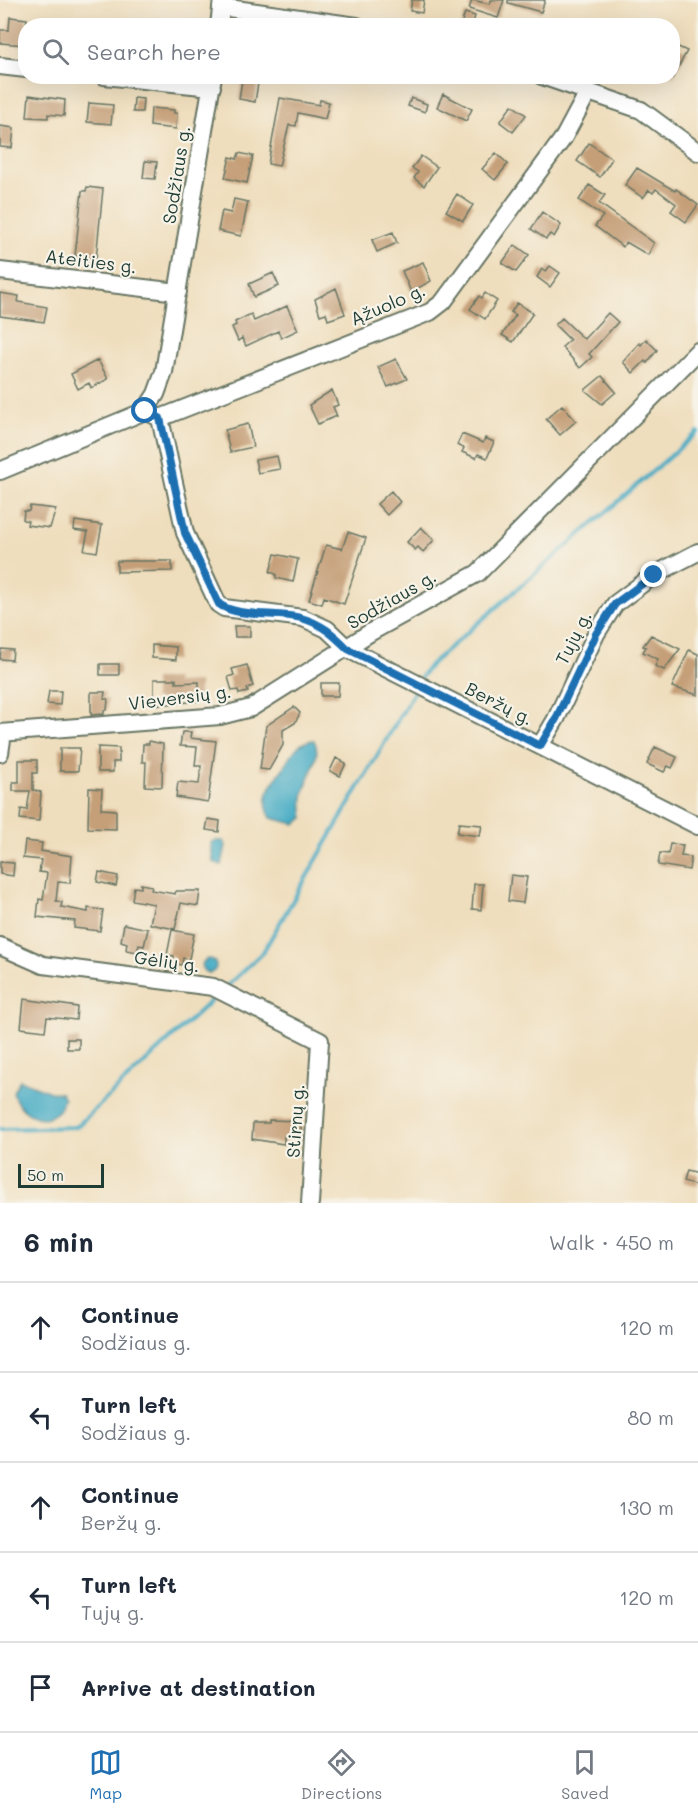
<!DOCTYPE html>
<meta charset="utf-8">
<style>
body{margin:0;font-family:Mali,sans-serif;background:#f6f6f7;color:#1f2937}
.scale{position:absolute;left:18px;bottom:15px;width:86px;box-sizing:border-box;padding-left:6px;border:3px solid #1f3d34;border-top:0;font-size:16px;line-height:21px;white-space:nowrap;color:#1f3d34;-webkit-text-stroke:4px #f7f3e8;paint-order:stroke}
.stop{position:absolute;width:18px;height:18px;margin:-14px;border:4px solid #1f6fb2;border-radius:50%;background:#fff}
.stop.end{background:#1f6fb2;border-color:#fff;box-shadow:0 2px 6px #0008}
.list{margin:0;padding:0;list-style:none}
h2{display:flex;justify-content:space-between;align-items:center;height:78px;margin:0;padding:0 24px;font-size:26px}
h2 small{font-size:20px;font-weight:400;color:#747a83}
.list li{display:grid;grid-template-columns:39px 1fr auto;gap:18px;align-items:center;box-sizing:border-box;height:90px;padding:0 24px;border-top:2px solid #e0e1e3}
.list b{display:block;font-size:22px;white-space:nowrap}
.list p{margin:0;font-size:20px;white-space:nowrap;color:#747a83}
.list em{font-size:20px;font-style:normal;color:#747a83}
.icon{flex:none;width:33px;height:33px;fill:none;stroke:currentColor;stroke-width:2;stroke-linecap:round;stroke-linejoin:round}
.map{position:relative;flex:none;width:698px;height:1203px;overflow:hidden}
.search{position:absolute;background:#fff;box-shadow:0 6px 24px #0002;left:18px;right:18px;top:18px;height:66px;display:flex;align-items:center;gap:15px;box-sizing:border-box;padding:0 21px;border-radius:24px;color:#747a83;font-size:22px}
.sheet{height:528px;background:#fff}
nav{display:flex;justify-content:space-around;align-items:center;box-sizing:border-box;height:84px;border-top:2px solid #e0e1e3;background:#fff;font-size:16px;color:#747a83}
nav a{display:grid;justify-items:center;gap:3px}
nav .on{color:#1f6fb2}
.map>svg:first-child{display:block}
.water{fill:#46acc5;stroke:#32747c;stroke-width:1.5}
.lines{fill:none;stroke-linecap:round;stroke-linejoin:round}
.stream{stroke:#46acc5;stroke-width:4}
.building{fill:#c59f78}
.minor-casing{stroke:#687564;stroke-width:20}
.minor{stroke:#fff;stroke-width:16}
.route{stroke:#1f6fb2;stroke-width:8}
.labels{text-anchor:middle;stroke-width:4.5;stroke-linejoin:round;paint-order:stroke}
.street-label{font-size:18px;fill:#1f3d34;stroke:#f7f3e8}
</style>
<div class="map">
<svg width="698" height="1203" viewBox="0 0 698 1203">
<rect width="100%" height="100%" fill="#f7f3e8"/>
<filter id="ink" filterUnits="userSpaceOnUse"><feTurbulence type="fractalNoise" baseFrequency=".0167" numOctaves="2"/><feDisplacementMap in="SourceGraphic" scale="12" xChannelSelector="R" yChannelSelector="G"/><feConvolveMatrix kernelMatrix="1 2 1 2 8 2 1 2 1" color-interpolation-filters="sRGB"/></filter>
<filter id="wash" filterUnits="userSpaceOnUse"><feTurbulence type="fractalNoise" baseFrequency=".008" numOctaves="4" result="noise"/><feDisplacementMap in="SourceGraphic" scale="24" xChannelSelector="R" yChannelSelector="G"/><feGaussianBlur stdDeviation="1.35" result="paint"/><feColorMatrix in="noise" values="0 0 0 0 0 0 0 0 0 0 0 0 0 0 0 0 0 1.4 0 .05"/><feComposite in="paint" operator="in"/></filter>
<g filter="url(#wash)">
<rect width="100%" height="100%" fill="#efdebd"/>
<path class="water" d="M314 740C324 758 304 780 303 798 302 804 303 811 304 818L295 824 271 818C259 797 273 784 284 767 293 754 296 742 314 740Z
M215 841H223L226 845 222 865 213 862 211 843Z
M202 966a7 7 0 1 1 14 0a7 7 0 1 1-14 0Z
M20 1080 50 1092 61 1093 64 1099C62 1102 60 1109 57 1112 41 1127 16 1110 13 1092Z"/>
<g class="lines">
<path class="stream" d="M421 677 430 665 698 432
M226 987 263 952 414 692
M0 1129 76 1127 216 996"/>
</g>
<g id="blocks">
<path class="building" d="M412 0H424L422 13 410 11Z
M472 0 490 4 491 0H504L498 18 469 9Z
M508 0H545L541 12 508 3Z
M465 13 475 16 472 26 461 24Z
M10 17 27 19 25 45 0 43V30H9Z
M672 44 687 51 672 79Z
M242 80 258 83 255 102 239 99Z
M443 94 472 109 466 121 437 107Z
M29 95 65 100 64 116 48 114V118L27 117Z
M134 98 143 99 142 112H133Z
M280 98 319 105 320 100 329 102 325 119 298 113 296 126 289 125 279 166 268 164Z
M411 98 427 104 425 112 408 106Z
M89 103 113 105 111 124 87 122Z
M512 105 526 115 513 132 500 122Z
M151 108 174 110V113H177L176 129 150 126Z
M0 126 14 128 12 148 0 147Z
M589 143 612 159 600 177 577 161Z
M239 153 253 156 247 183 225 178 230 157 237 159Z
M496 153 508 164 495 180 482 169Z
M421 156 437 167 424 186 414 178 418 172 412 168Z
M145 161 157 162 155 179 143 178Z
M637 168 675 191 676 189 698 205 686 222 671 211 676 204 656 189 653 193 649 190 643 198 625 185Z
M589 185 605 195 599 203 654 243 648 255 626 242 623 247 595 226 603 216 579 200Z
M87 187 103 189 96 259 75 256 82 191H86Z
M457 194 473 205 463 221 446 211Z
M234 199 248 202 241 236 218 231 222 211 231 213Z
M542 212 561 225 554 237 550 234 546 239 531 229Z
M393 232 397 243 377 252 372 240Z
M515 245 529 255 516 272 502 263Z
M423 262 431 281 411 292 402 271Z
M550 266 560 273 550 287 537 277 542 269 546 271Z
M273 273 279 286 254 297 249 284Z
M336 288 345 314 328 320 326 313 320 315 315 299Z
M0 293 19 296 18 302 47 307 44 322 0 316Z
M485 293 497 301 485 319 470 309 479 296 482 298Z
M517 303 533 313 513 342 502 335 516 315 511 312Z
M287 306 298 330 281 338 278 331 246 346 242 338 238 341 232 327 236 325 235 322 251 314 254 321Z
M608 313 618 322 589 354 592 357 580 368 562 347 570 340 555 325 562 318 584 339Z
M646 339 657 350 647 363 645 361 633 373 623 362 639 343 641 345Z
M396 359 407 379 388 387 378 367Z
M98 360 108 379 91 388 89 383 78 389 71 374Z
M602 376 616 392 602 404 585 390Z
M332 390 338 405 333 407 337 416 318 424 309 405Z
M562 405 576 421 560 435 546 419Z
M248 424 253 447 230 452 225 430Z
M462 434 483 443 485 438 494 442 487 458 478 454 476 458 462 452 464 448 457 445Z
M277 456 280 469 258 473 255 460Z
M391 491 400 502 387 515 377 504Z
M30 506 56 509 50 528 27 525 28 521 23 520 24 511H29Z
M75 521 102 525 97 552 84 550 88 532 74 530Z
M421 527 434 540 423 552 418 547 415 550 407 542Z
M348 532 366 538 344 604 324 597 322 604 309 600 326 545 342 549Z
M275 554 298 559 293 582 276 578V574L270 572Z
M117 561H172V571L117 572Z
M234 626H250V637H235Z
M651 635 680 649 664 670 655 666 658 659 643 652 646 647 643 646Z
M152 645 176 647V660L152 658Z
M1 649 13 650 12 660 0 659Z
M689 650 698 654V695L672 687Z
M100 664H119V675H100Z
M247 665 253 686 247 688 248 692 239 694 238 690 232 691 228 677 234 675 232 669Z
M154 679H176V683L199 682V701L159 705V699H154Z
M321 683H339L338 696H321Z
M49 691H61L60 705 47 704Z
M91 692H105L104 699H108L107 710H104V714L91 715Z
M294 707 300 713 295 723 283 730V745L269 770 260 769 266 726Z
M182 732H191L190 738 216 741 208 802 176 797 178 782 199 784 201 766H195L197 747 180 746Z
M149 741 163 744 162 787 145 786 146 762H142L143 744H149Z
M98 747 119 748V762H113V772H98Z
M655 747 677 757 672 768 668 766 664 772 647 764Z
M60 748H80L78 771H60Z
M336 758 346 763 340 776 330 771Z
M19 760H37V773H33V790L41 792 39 821 20 819 21 809 27 810 30 791H13V782H19Z
M89 788 102 789 101 809 116 810V829L88 828Z
M208 819 220 821 219 832 206 830Z
M459 823 482 825 480 836 457 833Z
M25 841 42 843 41 851 72 856 70 883 58 882 56 901 62 902 61 907 88 912V908L103 910 100 931 74 928 75 921 37 917 39 899 43 900 47 873 39 872 41 860 23 858Z
M670 844 683 845 681 856 691 857 689 870 658 865 660 853 668 854Z
M0 862 14 863 13 876 0 874Z
M99 872 118 876 116 886 97 882Z
M511 875 527 877 523 903 508 901Z
M141 884 152 886 151 890 175 894 176 891H200L198 906 181 903 175 929 150 924 154 904 132 900 134 887 141 888Z
M474 884H483L481 910 472 909Z
M124 924 148 929 144 946 139 945 137 952 126 950 127 943 121 941Z
M172 930 194 934 189 959 183 958 182 965 173 963 174 956 167 955Z
M24 999 77 1007 76 1020 47 1017 45 1031 21 1028Z
M67 1039H79V1049H67Z
M269 1120 301 1121V1137H284V1144L252 1139 253 1123H269Z
M686 1171 698 1174V1186L683 1182Z"/>
</g>
</g>
<g filter="url(#ink)">
<use href="#blocks" fill-opacity="0" stroke="#687564" stroke-width="1.5"/>
<g class="lines">
<g class="minor-casing">
<path id="minor" d="M221 7 357 26
M219 26 222 0
M0 66 26 69
M104 76 212 87
M542 76 641 110 698 152
M0 271 178 292
M145 411 160 418 430 312 443 302 564 137 588 92
M160 418 185 533 218 604 224 608 303 618 327 629 348 649 698 826
M0 471 145 411 156 394 164 372 213 76
M0 733 220 716 251 708 371 632 478 573 698 351
M540 746 556 719 596 634 615 604 654 575 698 552
M0 753 3 733
M0 946 43 965 213 987 320 1041 310 1203"/>
</g>
<use href="#minor" class="minor"/>
</g>
</g>
<g class="lines" filter="url(#ink)">
<path class="route" d="M145 411 160 418 185 533 219 604C237 618 278 612 301 618 321 623 334 635 348 649L540 746 556 719 596 634 615 604 654 575"/>
</g>
<g class="labels">
<g class="street-label">
<text transform="translate(177 175) rotate(-81)" y="6">Sodžiaus g.</text>
<text transform="translate(91 262) rotate(7)" y="6">Ateities g.</text>
<text transform="translate(388 305) rotate(-23)" y="6">Ąžuolo g.</text>
<text transform="translate(392 600) rotate(-30)" y="6">Sodžiaus g.</text>
<text transform="translate(574 638) rotate(-63)" y="6">Tujų g.</text>
<text transform="translate(180 698) rotate(-7)" y="6">Vieversių g.</text>
<text transform="translate(499 704) rotate(27)" y="6">Beržų g.</text>
<text transform="translate(167 962) rotate(8)" y="6">Gėlių g.</text>
<text transform="translate(296 1121) rotate(-86)" y="6">Stirnų g.</text>
</g>
</g>
</svg>
<div class="scale">50 m</div>
<div class="stop" style="left:145px;top:411px"></div>
<div class="stop end" style="left:654px;top:575px"></div>
<div class="search"><svg class="icon" aria-label="search" viewBox="0 0 24 24"><circle cx="10" cy="10" r="6"/><path d="M15 15l6 6"/></svg>Search here</div>
</div>
<section class="sheet">
<h2>6 min<small>Walk · 450 m</small></h2>
<ul class="list">
<li><svg class="icon" aria-label="ahead" viewBox="0 0 24 24"><path d="M12 20V5M6 11l6-6 6 6"/></svg><div><b>Continue</b><p>Sodžiaus g.</p></div><em>120 m</em></li>
<li><svg class="icon" aria-label="left" viewBox="0 0 24 24"><path d="M17 20v-9H6M10 6l-5 5 5 5"/></svg><div><b>Turn left</b><p>Sodžiaus g.</p></div><em>80 m</em></li>
<li><svg class="icon" aria-label="ahead" viewBox="0 0 24 24"><path d="M12 20V5M6 11l6-6 6 6"/></svg><div><b>Continue</b><p>Beržų g.</p></div><em>130 m</em></li>
<li><svg class="icon" aria-label="left" viewBox="0 0 24 24"><path d="M17 20v-9H6M10 6l-5 5 5 5"/></svg><div><b>Turn left</b><p>Tujų g.</p></div><em>120 m</em></li>
<li><svg class="icon" aria-label="arrive" viewBox="0 0 24 24"><path d="M6 21V4h12l-3 4 3 4H6"/></svg><div><b>Arrive at destination</b></div></li>
</ul>
</section>
<nav>
<a class="on"><svg class="icon" aria-label="map" viewBox="0 0 24 24"><path d="M3 6l6-2 6 2 6-2v14l-6 2-6-2-6 2zM9 4v14M15 6v14"/></svg>Map</a>
<a><svg class="icon" aria-label="directions" viewBox="0 0 24 24"><path d="M12 3l9 9-9 9-9-9zM9 14v-3h6M13 9l2 2-2 2"/></svg>Directions</a>
<a><svg class="icon" aria-label="saved" viewBox="0 0 24 24"><path d="M7 4h10v16l-5-4-5 4z"/></svg>Saved</a>
</nav>
